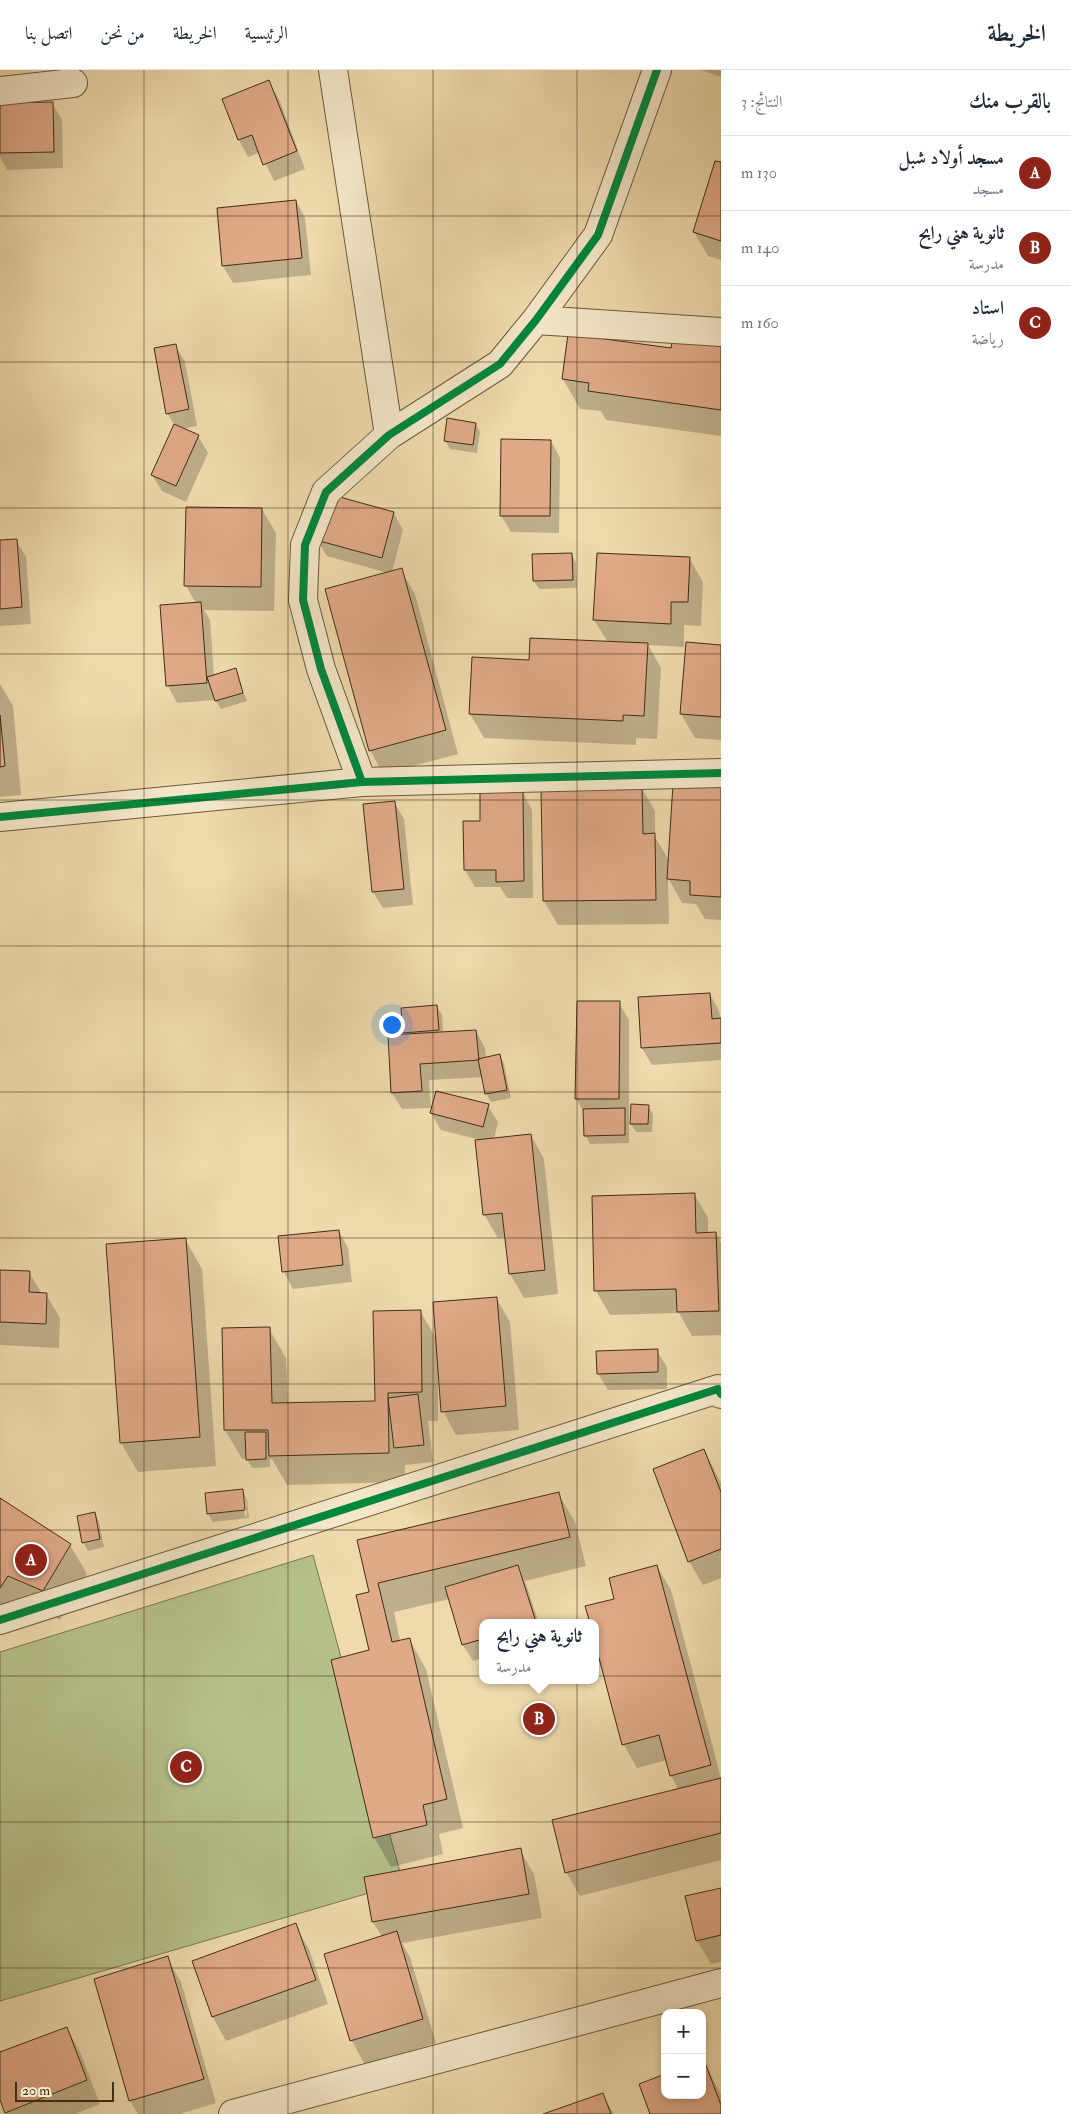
<!DOCTYPE html>
<html lang="ar">
<meta charset="utf-8">
<style>
body{margin:0;font-family:"IM FELL Double Pica",Amiri,serif;background:#f6f6f7;color:#1f2937;direction:rtl}
.controls{position:absolute;right:15px;bottom:15px;display:grid;overflow:hidden;border-radius:10px;box-shadow:0 2px 8px #0003}
.controls button{width:45px;height:45px;display:grid;place-items:center;padding:0;border:0;border-bottom:1px solid #e0e1e3;background:#fff;color:#1f2937;font:25px sans-serif}
.scale{position:absolute;left:15px;bottom:12px;width:99px;box-sizing:border-box;padding-left:5px;border:2px solid #402e15;border-top:0;font-size:14px;line-height:18px;white-space:nowrap;color:#402e15;-webkit-text-stroke:4px #f4e7c9;paint-order:stroke}
.you{position:absolute;left:391px;top:954px;width:18px;height:18px;margin:-12px;border:4px solid #fff;border-radius:50%;background:#1a73e8;box-shadow:0 0 0 8px #1a73e833}
.badge{display:grid;place-items:center;width:32px;height:32px;border-radius:50%;background:#8f2418;color:#fff;font-size:16px;font-weight:700}
.pin{position:absolute;translate:-50% -50%;border:2px solid #fff;box-shadow:0 1px 5px #0006}
.popup{position:absolute;left:479px;top:1549px;width:120px;height:65px;box-sizing:border-box;display:grid;place-content:center;border-radius:10px;background:#fff;filter:drop-shadow(0 1px 4px #0005);font-size:16px;white-space:nowrap;color:#747a83}
.popup b{font-size:19px;color:#1f2937}
.popup::after{content:'';position:absolute;left:50%;top:100%;margin-left:-10px;border:10px solid transparent;border-top-color:#fff}
.list{margin:0;padding:0;list-style:none}
h2{display:flex;justify-content:space-between;align-items:center;height:65px;margin:0;padding:0 20px;font-size:21px}
h2 small{font-size:16px;font-weight:400;color:#747a83}
.list li{display:grid;grid-template-columns:32px 1fr auto;gap:15px;align-items:center;box-sizing:border-box;height:75px;padding:0 20px;border-top:1px solid #e0e1e3}
.list b{display:block;font-size:19px;white-space:nowrap}
.list p{margin:0;font-size:16px;white-space:nowrap;color:#747a83}
.list em{font-size:16px;font-style:normal;color:#747a83}
.map{position:relative;flex:none;width:721px;height:2044px;overflow:hidden;direction:ltr}
header{display:flex;align-items:center;gap:30px;box-sizing:border-box;height:70px;padding:0 25px;background:#fff;border-bottom:1px solid #e0e1e3}
header strong{font-size:24px}
nav{display:flex;gap:28px;margin-inline-start:auto;font-size:18px}
main{display:flex}
aside{flex:1;background:#fff}
.map>svg:first-child{display:block}
.green{fill:#b6c08b;stroke:#7b7750}
.shadow{fill:#0003;fill-rule:evenodd}
.building{fill:#e0a988;stroke:#402e15}
.lines{fill:none;stroke-linecap:round;stroke-linejoin:round}
.minor-casing{stroke:#6c593b;stroke-width:30}
.minor{stroke:#f4e7c9;stroke-width:28}
.cycleway-casing{stroke:#f4e7c9;stroke-width:11}
.cycleway{stroke:#00873e;stroke-width:8}
.grid{fill:none;stroke:#402e15;stroke-width:1;stroke-opacity:0.55}
</style>
<header>
<strong>الخريطة</strong>
<nav><a>الرئيسية</a><a>الخريطة</a><a>من نحن</a><a>اتصل بنا</a></nav>
</header>
<main>
<aside>
<h2>بالقرب منك<small>النتائج: 3</small></h2>
<ul class="list">
<li><span class="badge">A</span><div><b>مسجد أولاد شبل</b><p>مسجد</p></div><em>130 m</em></li>
<li><span class="badge">B</span><div><b>ثانوية هني رابح</b><p>مدرسة</p></div><em>140 m</em></li>
<li><span class="badge">C</span><div><b>استاد</b><p>رياضة</p></div><em>160 m</em></li>
</ul>
</aside>
<div class="map">
<svg width="721" height="2044" viewBox="0 0 721 2044">
<rect width="100%" height="100%" fill="#eedaac"/>
<filter id="stains"><feTurbulence type="fractalNoise" baseFrequency=".004" numOctaves="4"/><feColorMatrix values="0 0 0 0 .2 0 0 0 0 .09 0 0 0 0 .02 0 0 0 .5 -.17"/></filter>
<radialGradient id="worn" r=".72"><stop offset=".6" stop-color="#630" stop-opacity="0"/><stop offset="1" stop-color="#630" stop-opacity=".3"/></radialGradient>
<path class="green" d="M313 1485 403 1813 0 1931V1582Z"/>
<path class="shadow" d="M701 0H721V7Z
M269 12 279 29 305 99 274 111 260 82 248 87 239 70 223 30Z
M52 33 62 50 63 98 7 100 0 87V35Z
M721 94V190L708 186 694 162Z
M296 131 305 148 311 205 233 213 223 196 218 139Z
M721 274V366L606 350 601 341 580 339 563 309 672 279Z
M175 275 185 292 197 356 182 359 198 366 208 383 186 432 162 421 152 405 175 356 167 343Z
M476 354 480 362 477 383 450 379 445 371Z
M551 371 560 388 559 463 511 462 501 445Z
M262 439 276 463 274 541 204 540 210 550 214 606 235 600 247 631 221 639 215 630 177 633 168 616 162 536 196 533 186 516Z
M394 443 403 460 392 502 401 500 415 524 458 684 383 704 370 680 388 503 327 486 317 470Z
M16 470 26 487 31 554 0 556V471Z
M572 484 576 493 577 518 539 519 534 511Z
M689 488 703 512 701 556 684 555V577L648 575 661 598 657 669 636 668V675L484 668 470 644 530 592 608 572 594 550Z
M721 576V670L695 668 681 644Z
M0 614 13 636 21 725 0 727Z
M721 714V850L705 849 696 834 682 833 668 808 669 854 558 855 544 831 542 719 641 717 655 741V767L670 792Z
M523 723 532 740 533 828H507L500 817H475L465 800 481 752Z
M394 732 404 749 413 835 383 838 373 822Z
M710 924 719 941 721 950V990L652 995 642 978 639 928Z
M619 933 629 950V1073L590 1074 585 1065 584 1043 576 1028Z
M437 937 442 945 443 963 476 961 485 978 486 988 500 986 504 994 511 1028 491 1032 486 1023 483 1007 429 1010 431 1038 402 1039 392 1023 406 966 404 963Z
M488 1036 498 1052 494 1069 531 1065 544 1089 558 1224 524 1228 510 1204 506 1167 498 1168 484 1144 476 1069 441 1060 431 1043Z
M648 1036 653 1044 652 1062H636L631 1054Z
M694 1124 708 1148V1164L716 1163 721 1173V1265L692 1266 679 1243 610 1245 596 1221Z
M339 1161 348 1178 352 1212 293 1219 284 1202 279 1167Z
M185 1169 202 1199 216 1396 138 1402 121 1373Z
M0 1201 29 1202 42 1224H46L60 1248 59 1278 0 1275Z
M496 1228 510 1252 519 1360 456 1365 443 1341 440 1305H438V1351H428L433 1392 405 1395V1412L287 1415 272 1389H270V1397L252 1398 247 1389H242L225 1360 269 1259 286 1288 288 1334 376 1332 420 1241 437 1270Z
M657 1281 667 1297V1319L608 1320 598 1303Z
M704 1380 721 1413V1508L703 1515 689 1491Z
M242 1421 247 1429 249 1448 213 1452 208 1444ZM243 1428H245L247 1446 245 1447Z
M558 1423 575 1452 586 1496 525 1511 539 1553H483V1588L473 1591 463 1575 450 1529 394 1542 400 1571 409 1569 426 1599 463 1758 439 1764 443 1784 391 1797 374 1767 371 1523 358 1471Z
M0 1430 70 1475 87 1504 60 1550 25 1534 0 1563Z
M95 1443 99 1452 104 1477 88 1481 83 1472Z
M657 1496 671 1520 721 1708V1790L580 1826 566 1802 679 1720 671 1706 667 1690 637 1698 624 1675 616 1529Z
M520 1780 534 1804 542 1848 402 1873 410 1887 436 1973 365 1995 352 1971 325 1884 382 1867 373 1852Z
M721 1819V1892L711 1894 697 1870Z
M295 1855 309 1879 328 1934 226 1971 213 1947Z
M167 1888 181 1912 216 2033 180 2044H138L130 2031Z
M67 1958 80 1982 100 2034 75 2044H7L0 2027V1983Z
M704 1991 721 2025V2044H651L665 2025H702Z
M602 2024 614 2044H547Z"/>
<path class="building" d="M269 10 297 81 263 95 252 65 238 70 222 29Z
M53 32 54 82 0 83V33Z
M715 91 721 92V171L693 162Z
M296 130 302 188 222 196 217 138Z
M568 264 671 278 673 266 721 272V340L588 321 589 313 562 309Z
M176 274 189 339 166 344 154 278Z
M447 348 476 353 473 375 444 371Z
M174 354 199 365 176 416 151 405Z
M501 369 551 370 550 446H500Z
M329 424 394 442 382 488 316 470Z
M186 437 262 438 261 517 184 516Z
M17 469 22 537 0 539V470Z
M572 483 573 510 533 511 532 484Z
M597 483 690 487 688 532H671V554L593 550Z
M402 498 446 660 369 681 325 519Z
M201 532 207 613 166 616 160 535Z
M530 568 648 573 644 646 623 645V651L469 644 472 587 529 590Z
M686 572 721 575V647L680 644Z
M236 598 243 623 215 631 207 607Z
M0 645 5 696 0 697Z
M721 712V827L690 825V811L667 809 673 714Z
M642 716 643 764 655 763 656 830 543 831 541 718Z
M480 722H523L524 811 496 812V800H464L463 751H480Z
M395 731 404 819 372 822 363 734Z
M710 923 712 949 721 948V973L641 978 638 927Z
M577 931H620L619 1029H575Z
M437 935 439 960 403 963 401 938Z
M476 960 479 990 420 994 422 1021 391 1023 388 965Z
M500 984 507 1020 485 1024 478 989Z
M436 1021 489 1034 483 1057 430 1043Z
M631 1034 649 1035 648 1054H630Z
M625 1038V1065L584 1066 583 1039Z
M531 1064 545 1200 509 1204 502 1143 483 1145 475 1070Z
M695 1123 696 1163 716 1162 719 1241 677 1242 676 1219 594 1221 592 1126Z
M339 1160 343 1195 282 1202 278 1166Z
M186 1168 200 1367 120 1373 106 1174Z
M0 1200 30 1201 29 1222 47 1223 46 1254 0 1252Z
M497 1227 506 1336 441 1342 433 1232Z
M421 1240 422 1322 388 1323 389 1383 269 1386 268 1360H224L222 1258 270 1257 272 1333 375 1331 373 1241Z
M658 1279V1302L597 1304 596 1281Z
M418 1324 424 1375 394 1378 388 1328Z
M245 1362H266V1389L246 1390Z
M704 1379 721 1422V1479L688 1492 653 1399Z
M243 1419 245 1440 207 1444 205 1423Z
M559 1422 570 1467 378 1513 392 1572 410 1568 447 1729 423 1735 427 1755 373 1768 331 1590 369 1580 356 1525 369 1522 357 1470Z
M0 1428 71 1474 43 1521 8 1506 0 1518Z
M95 1442 100 1469 82 1473 77 1446Z
M518 1495 536 1552 483 1553V1569L462 1575 445 1517Z
M657 1495 711 1695 670 1706 659 1665 622 1675 595 1573V1553H590L585 1536 614 1529 609 1508Z
M721 1708V1763L565 1803 552 1750Z
M521 1778 529 1824 372 1852 364 1807Z
M721 1818V1865L696 1871 685 1826Z
M296 1853 316 1910 212 1947 192 1891Z
M397 1861 423 1949 350 1971 324 1884Z
M168 1886 204 2009 129 2031 94 1909Z
M67 1957 87 2010 5 2043 0 2030V1982Z
M702 1990H704L721 2035V2044H650L639 2014 665 2004V2025H702Z
M603 2023 611 2044H543Z"/>
<g class="lines">
<g class="minor-casing">
<path id="minor" d="M333 0 389 365
M0 21 73 13
M536 250 721 262
M362 712 321 599 303 530 305 475 326 422 389 365 500 294 536 250 598 165 657 0
M0 747 362 712 721 703
M0 1550 718 1319 721 1324
M233 2044 721 1913"/>
</g>
<use href="#minor" class="minor"/>
<g class="cycleway-casing">
<path id="cycleway" d="M362 712 321 599 303 530 305 475 326 422 389 365 500 294 536 250 598 165 657 0
M0 747 362 712 721 703
M0 1550 718 1319 721 1324"/>
</g>
<use href="#cycleway" class="cycleway"/>
</g>
<path class="grid" d="M144 0V2044M288 0V2044M433 0V2044M577 0V2044M0 146H721M0 292H721M0 438H721M0 584H721M0 730H721M0 876H721M0 1022H721M0 1168H721M0 1314H721M0 1460H721M0 1606H721M0 1752H721M0 1898H721"/>
<rect width="100%" height="100%" filter="url(#stains)"/>
<rect width="100%" height="100%" fill="url(#worn)"/>
</svg>
<div class="controls">
<button>+</button>
<button>−</button>
</div>
<div class="scale">20 m</div>
<div class="you"></div>
<div class="pin badge" style="left:31px;top:1490px">A</div>
<div class="pin badge" style="left:539px;top:1649px">B</div>
<div class="popup"><b>ثانوية هني رابح</b>مدرسة</div>
<div class="pin badge" style="left:186px;top:1697px">C</div>
</div>
</main>
